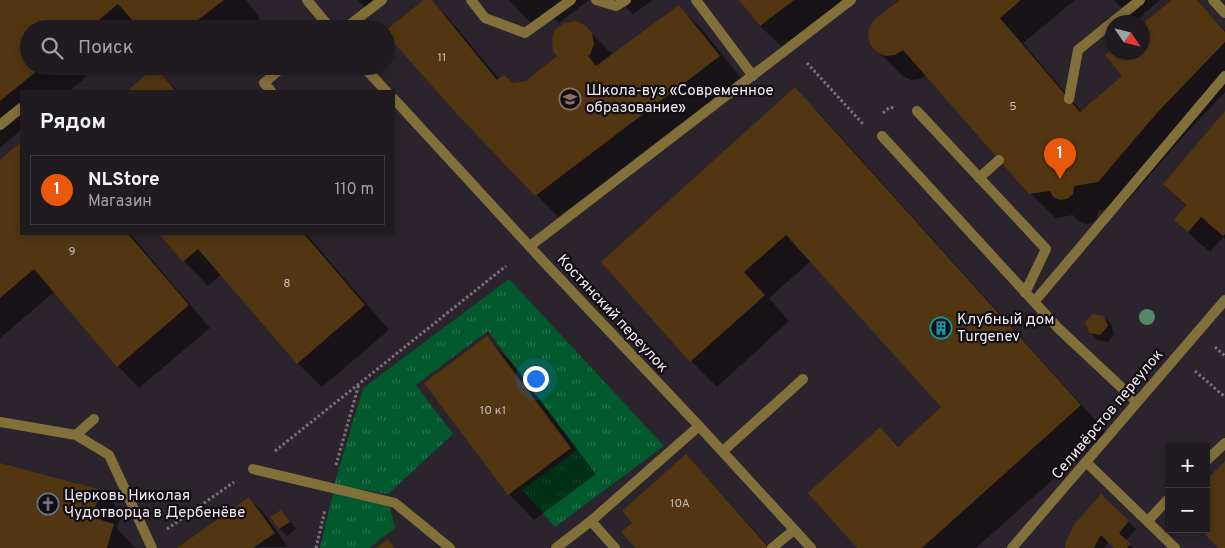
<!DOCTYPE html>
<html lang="ru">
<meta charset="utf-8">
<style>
body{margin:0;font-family:Overpass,sans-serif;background:#2d282e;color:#f1f3f6}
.controls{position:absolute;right:15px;bottom:15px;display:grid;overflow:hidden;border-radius:0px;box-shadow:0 2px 8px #0003}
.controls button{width:45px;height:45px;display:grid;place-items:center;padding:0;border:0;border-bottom:1px solid #3d393f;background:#201b21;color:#f1f3f6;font:25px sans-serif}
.compass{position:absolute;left:1105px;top:15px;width:45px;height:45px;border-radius:50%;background:#201b21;box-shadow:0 2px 8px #0003;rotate:125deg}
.you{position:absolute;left:535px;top:378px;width:18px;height:18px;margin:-12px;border:4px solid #fff;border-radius:50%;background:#1a73e8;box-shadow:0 0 0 8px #1a73e833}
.badge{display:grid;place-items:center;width:32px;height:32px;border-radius:50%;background:#ea580c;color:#fff;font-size:16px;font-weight:700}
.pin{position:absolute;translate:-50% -41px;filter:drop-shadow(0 1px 2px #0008)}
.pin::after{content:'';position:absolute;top:26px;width:18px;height:15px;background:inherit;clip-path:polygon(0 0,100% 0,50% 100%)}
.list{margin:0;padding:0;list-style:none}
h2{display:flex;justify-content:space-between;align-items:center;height:65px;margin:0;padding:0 20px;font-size:21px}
h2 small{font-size:16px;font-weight:400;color:#a2a1a5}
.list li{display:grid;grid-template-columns:32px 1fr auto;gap:15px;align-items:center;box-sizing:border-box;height:70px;margin:0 10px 10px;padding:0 10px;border:1px solid #3d393f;border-radius:0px}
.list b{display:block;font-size:19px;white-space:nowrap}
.list p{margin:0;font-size:16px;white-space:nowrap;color:#a2a1a5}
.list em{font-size:16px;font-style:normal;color:#a2a1a5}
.icon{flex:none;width:28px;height:28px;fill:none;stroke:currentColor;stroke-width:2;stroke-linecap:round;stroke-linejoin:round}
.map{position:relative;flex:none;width:1225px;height:548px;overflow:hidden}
.search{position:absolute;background:#201b21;box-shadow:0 2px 8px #0003;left:20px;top:20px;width:375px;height:55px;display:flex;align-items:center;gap:12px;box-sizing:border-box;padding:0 18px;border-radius:28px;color:#a2a1a5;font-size:19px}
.panel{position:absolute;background:#201b21;box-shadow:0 2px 8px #0003;left:20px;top:90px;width:375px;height:145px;border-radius:0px}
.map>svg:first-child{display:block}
.grass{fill:url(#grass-tufts)}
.shadow{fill:#0007}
.building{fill:#513611}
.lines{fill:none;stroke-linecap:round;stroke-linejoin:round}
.path{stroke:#79737a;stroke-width:3;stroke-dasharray:2.5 2.5;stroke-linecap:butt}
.service{stroke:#82703b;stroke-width:10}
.minor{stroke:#82703b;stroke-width:10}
.tertiary{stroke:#82703b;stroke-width:10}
.tree{fill:#538867}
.labels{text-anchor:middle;stroke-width:4.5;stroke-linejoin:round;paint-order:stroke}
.number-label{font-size:12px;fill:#c8beb9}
.poi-label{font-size:15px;fill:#f0ebf1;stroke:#120e12;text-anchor:start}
.street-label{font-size:15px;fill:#f0ebf1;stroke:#120e12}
</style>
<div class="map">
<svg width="1225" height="548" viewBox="0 0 1225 548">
<defs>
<pattern id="grass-tufts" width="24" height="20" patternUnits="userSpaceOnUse" patternTransform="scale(1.25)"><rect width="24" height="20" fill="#005a2d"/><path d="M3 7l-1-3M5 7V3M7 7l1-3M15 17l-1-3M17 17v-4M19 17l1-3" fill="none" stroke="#26724c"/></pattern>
</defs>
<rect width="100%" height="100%" fill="#2b242c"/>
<path class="grass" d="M509 279 664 446 555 527 522 490 577 450 488 331 416 385 453 434 388 494 334 485 363 388Z
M333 493 390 507 395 528 369 548H320Z"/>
<path class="shadow" d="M0 0H246L260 18 245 29H29V66H99L69 91H21V130L0 148Z
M358 0H378L367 9Z
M426 0H431L450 20 500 80 513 84 527 82 559 56 584 26 613 55 679 7 701 28 741 78 558 217 458 114Z
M509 0H589L559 23 552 16 536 28Z
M619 0H653L633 14Z
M741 0H844L782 47 760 26Z
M902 0H1075L1023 43 1082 112 1123 76 1107 55 1112 51V52L1129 56 1142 52 1174 0H1196L1225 31V92L1181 139 1123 206 1098 211 1097 219 1092 223 1086 224 1079 221 1073 215 1055 218 1030 193 927 75 920 79 911 80 903 76 878 51Z
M1114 0H1160L1135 21Z
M176 66H196L185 75Z
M155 69 178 91H129Z
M795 89 821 115 1106 432 976 548H859L880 429 899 447 943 408 811 261 769 298 789 321 717 387 691 361Z
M1225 113V239L1223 237 1210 252 1197 241 1176 220 1187 207 1164 184Z
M21 144V234H130L210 328 139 388 118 366 54 292 0 338V162Z
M160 234H306L389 330 322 387 297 363 222 274 208 286 184 261Z
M1104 317 1111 324 1114 334 1108 342 1098 340 1090 332Z
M486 337 512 363 596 474 534 520 509 494Z
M686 456 710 481 770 548H637L634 523Z
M0 464 100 491 122 513 117 529 135 548H0Z
M1101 496 1136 529 1126 540 1133 548H1116L1109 541 1104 548H1066Z
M249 498 263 512 288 547 179 548Z
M281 512 288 519 296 529 287 536 280 529 272 518Z"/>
<path class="building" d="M0 0H224L186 29H140L118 4 88 29H29V66H43L0 101Z
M424 0H432L497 80 504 75 513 83 526 81 557 56 553 51 552 41 555 30 564 23 575 21 585 25 592 33 594 44 590 55 588 56 596 66 679 5 720 56 535 196 457 114 386 34V30Z
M739 0H794L760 26Z
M900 0H1021L1000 18 1080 112 1122 76 1105 55 1112 49V52H1126L1129 55 1132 52H1142V24L1172 0H1197L1225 32V42L1156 114 1098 182 1074 186 1073 194 1067 199 1060 200 1053 197 1050 191 1029 194 903 50 895 55 885 56 877 52 870 45 868 35 870 26 875 19Z
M155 67 176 91H127Z
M795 87 1081 405 922 548H857L808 493 880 427 898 447 941 407 786 235 744 272 765 295 690 362 601 262Z
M1225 111V234L1223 236 1201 217 1188 232 1174 220 1186 205 1163 184Z
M21 142V234H128L189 305 117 367 34 269 0 298V160Z
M159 234H304L365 305 297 364 198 249 183 262Z
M1093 314 1104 316 1108 326 1100 335 1089 333 1085 322Z
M487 336 571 448 508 495 424 383Z
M686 454 769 548H635L621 532 632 523 622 511Z
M1225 461V548H1218L1200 529H1206V480Z
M0 463 101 490 92 517 114 524 107 548H0Z
M1101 494 1129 521 1119 533 1131 544 1127 548H1114L1101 535 1097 542 1094 548H1065L1066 542 1073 526Z
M249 497 275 533 253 548H177Z
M281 510 290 522 279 529 270 517Z
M388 539 394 548H376Z"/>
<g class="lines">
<path class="path" d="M807 63 863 124
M883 113 890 107 894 108
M1215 347 1225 356
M1195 371 1225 397
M275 451 506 266
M336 465 359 384
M167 529 234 482
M316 548 325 510"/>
<path class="service" d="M471 0 485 18 525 33 571 0
M596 0 616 6 626 0
M696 0 753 76
M1213 0 1225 13
M271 91 264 83 284 66
M1069 99 1078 50 1140 0
M917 111 1046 249 1025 293
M0 125 21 108
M882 136 1058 328 1137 402
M979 178 999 160
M1034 302 1225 76
M0 422 76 435 109 455 152 548
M76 435 94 419
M723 451 803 379
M1206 461 1225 443
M1086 462 1175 548
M253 469 395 503 450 548
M591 521 615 548
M1148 521 1169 498
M556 548 591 521 699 426
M772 548 794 530"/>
<path class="minor" d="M344 29 382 0
M530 246 851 0
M1012 548 1225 300"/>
<path class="tertiary" d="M307 0 331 29
M363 66 386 91
M394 99 544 262 699 426 811 548"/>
</g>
<circle class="tree" cx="1147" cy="317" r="8"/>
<defs>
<g id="school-ring" transform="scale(1.125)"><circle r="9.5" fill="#120e12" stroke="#8d6e63" stroke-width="1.5"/><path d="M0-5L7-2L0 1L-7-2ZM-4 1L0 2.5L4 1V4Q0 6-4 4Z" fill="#8d6e63"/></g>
<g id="building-ring" transform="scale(1.125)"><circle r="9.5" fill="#120e12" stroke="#0f9aa8" stroke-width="1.5"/><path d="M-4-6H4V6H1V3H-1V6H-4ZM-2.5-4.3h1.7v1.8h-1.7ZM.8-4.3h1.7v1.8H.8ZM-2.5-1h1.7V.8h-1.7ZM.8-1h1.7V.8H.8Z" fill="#0f9aa8"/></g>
<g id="church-ring" transform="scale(1.125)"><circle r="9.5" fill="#120e12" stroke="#6b7280" stroke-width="1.5"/><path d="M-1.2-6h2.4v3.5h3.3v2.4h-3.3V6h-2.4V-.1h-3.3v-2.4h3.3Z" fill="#6b7280"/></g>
</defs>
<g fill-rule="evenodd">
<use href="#school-ring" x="570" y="99"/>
<use href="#building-ring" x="941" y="328"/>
<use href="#church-ring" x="48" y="504"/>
</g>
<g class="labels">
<g class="number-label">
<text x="442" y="61">11</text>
<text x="1013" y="110">5</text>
<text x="72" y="255">9</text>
<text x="287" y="287">8</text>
<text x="493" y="414">10 к1</text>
<text x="680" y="507">10А</text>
</g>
<g class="poi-label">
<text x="586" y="95">Школа-вуз «Современное<tspan x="586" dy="17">образование»</tspan></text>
<text x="957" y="324">Клубный дом<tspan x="957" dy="17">Turgenev</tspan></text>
<text x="64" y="500">Церковь Николая<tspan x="64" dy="17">Чудотворца в Дербенёве</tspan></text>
</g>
<g class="street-label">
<text transform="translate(613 313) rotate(47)" y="5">Костянский переулок</text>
<text transform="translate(1107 414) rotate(-50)" y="5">Селивёрстов переулок</text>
</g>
</g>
</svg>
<div class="controls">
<button>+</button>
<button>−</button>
</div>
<svg class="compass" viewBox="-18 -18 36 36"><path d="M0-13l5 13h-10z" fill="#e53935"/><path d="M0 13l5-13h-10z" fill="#a2a1a5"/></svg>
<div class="you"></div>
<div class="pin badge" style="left:1060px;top:179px">1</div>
<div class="search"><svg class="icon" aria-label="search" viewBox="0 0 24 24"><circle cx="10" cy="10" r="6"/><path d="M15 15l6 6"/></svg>Поиск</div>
<section class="panel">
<h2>Рядом<small></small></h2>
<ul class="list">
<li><span class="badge">1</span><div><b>NLStore</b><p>Магазин</p></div><em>110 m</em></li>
</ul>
</section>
</div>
